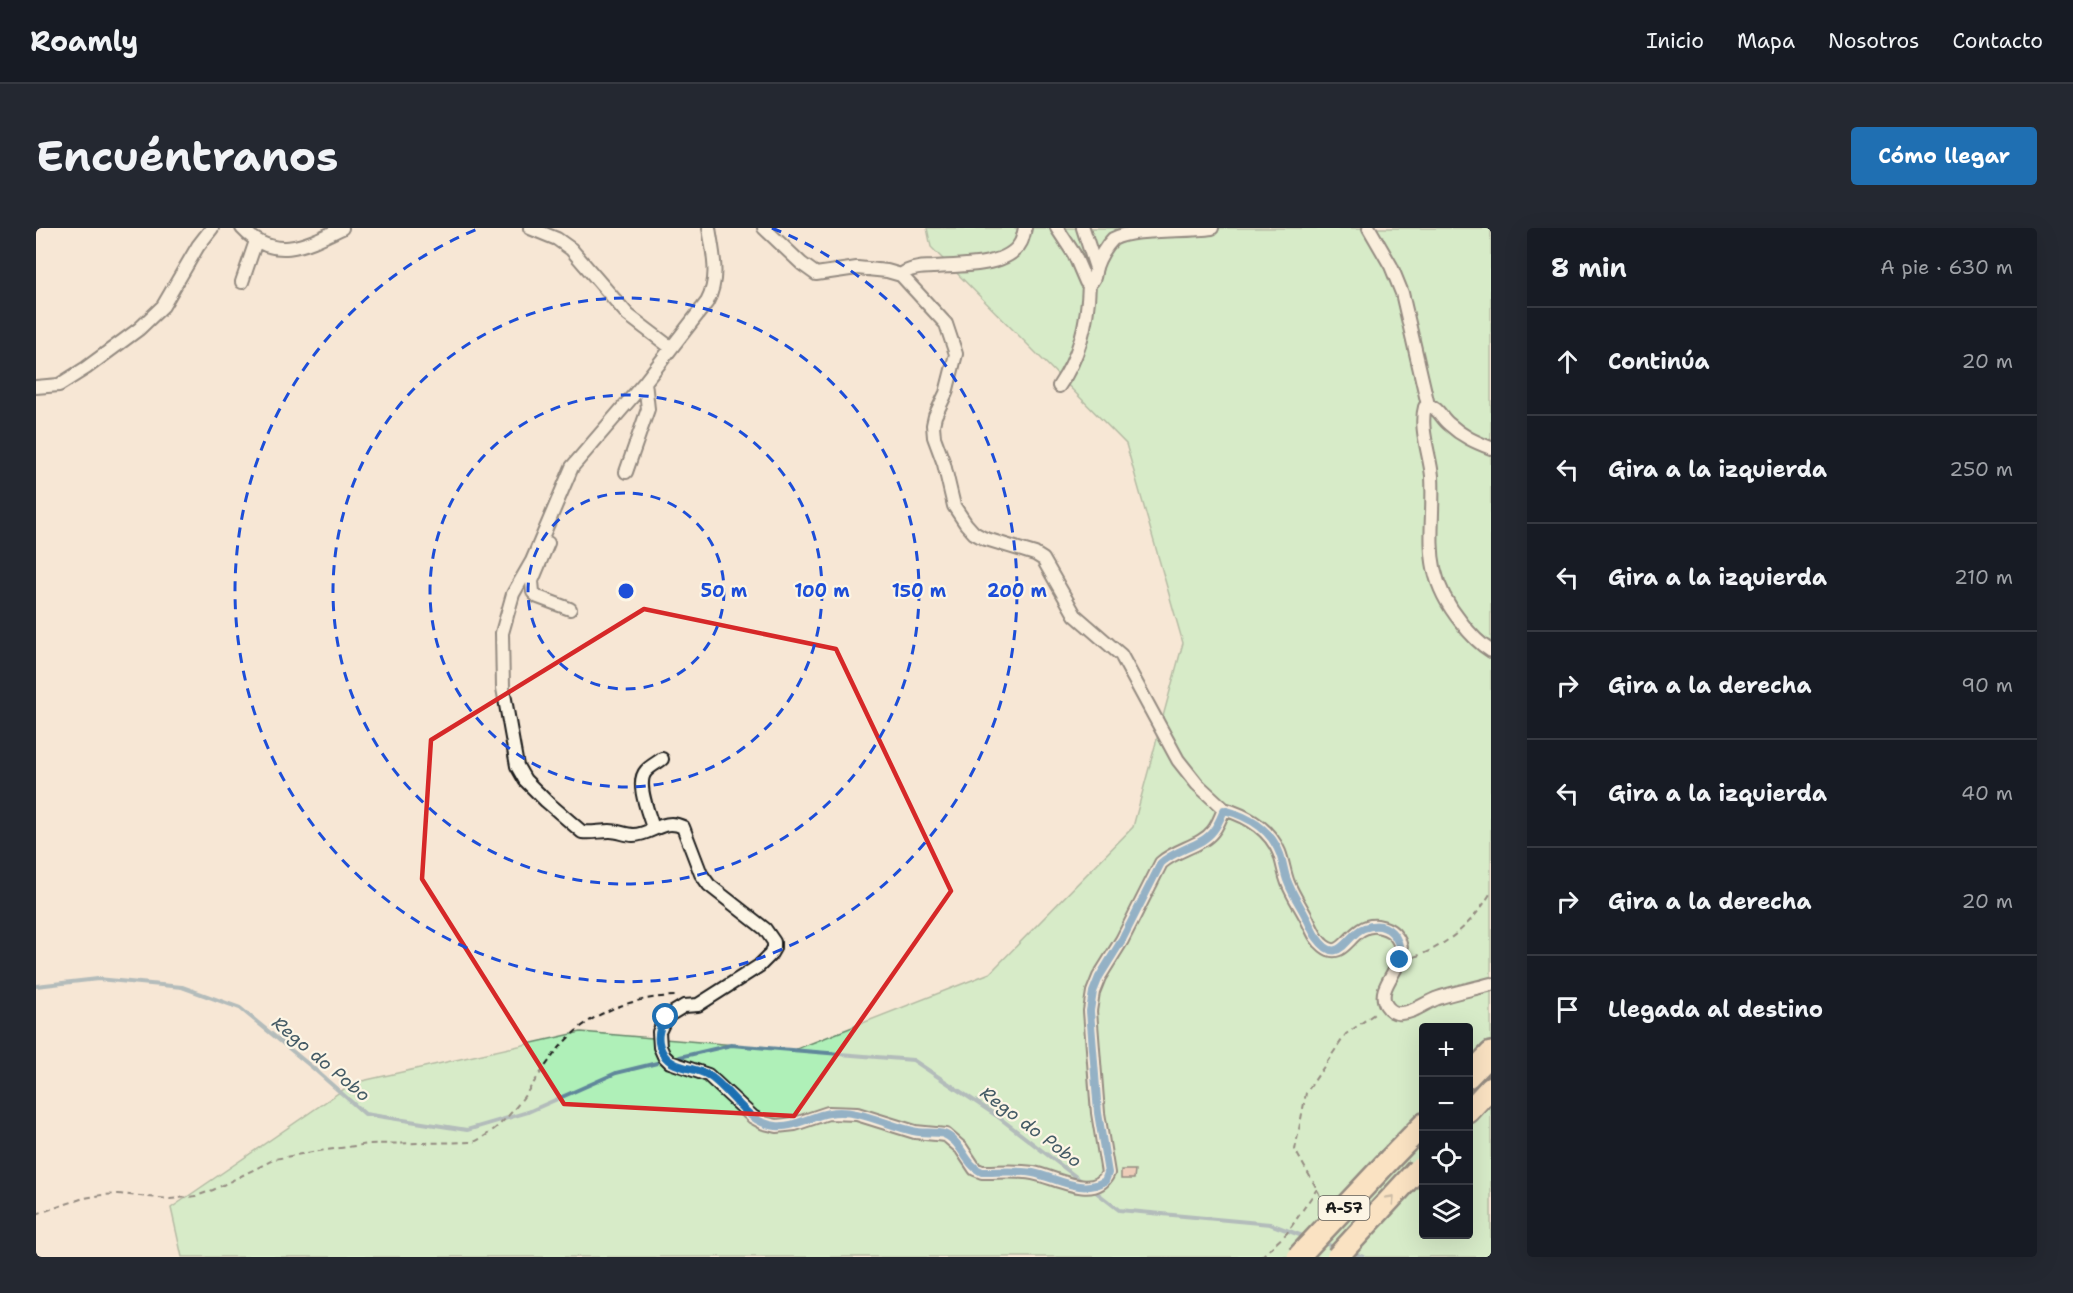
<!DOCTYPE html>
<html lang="es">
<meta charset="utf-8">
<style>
body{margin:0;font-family:"Shantell Sans",sans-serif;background:#242831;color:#f1f3f6}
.controls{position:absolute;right:18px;bottom:18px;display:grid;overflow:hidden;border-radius:6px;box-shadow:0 6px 24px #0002}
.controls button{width:54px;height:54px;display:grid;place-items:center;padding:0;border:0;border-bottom:2px solid #363941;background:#171b24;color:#f1f3f6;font:30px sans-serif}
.stop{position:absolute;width:18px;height:18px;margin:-14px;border:4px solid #1f6fb2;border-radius:50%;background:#fff}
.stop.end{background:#1f6fb2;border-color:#fff;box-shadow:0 2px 6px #0008}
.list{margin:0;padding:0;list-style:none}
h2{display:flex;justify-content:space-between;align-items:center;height:78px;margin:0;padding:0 24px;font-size:26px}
h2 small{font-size:20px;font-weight:400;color:#9ea1a6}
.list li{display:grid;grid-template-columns:39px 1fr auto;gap:18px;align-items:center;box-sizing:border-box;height:108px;padding:0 24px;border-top:2px solid #363941}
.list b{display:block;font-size:22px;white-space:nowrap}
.list em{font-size:20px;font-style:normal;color:#9ea1a6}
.icon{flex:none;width:33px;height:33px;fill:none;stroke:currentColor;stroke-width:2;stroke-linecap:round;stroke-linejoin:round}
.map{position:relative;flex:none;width:1455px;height:1029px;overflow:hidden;border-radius:6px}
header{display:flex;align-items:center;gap:36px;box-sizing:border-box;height:84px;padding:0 30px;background:#171b24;border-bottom:2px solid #363941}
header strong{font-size:28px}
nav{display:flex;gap:33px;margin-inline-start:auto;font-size:21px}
.intro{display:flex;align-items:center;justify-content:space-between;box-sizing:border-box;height:144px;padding:0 36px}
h1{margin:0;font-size:42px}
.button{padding:15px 27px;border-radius:6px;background:#1f6fb2;color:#fff;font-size:21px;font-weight:700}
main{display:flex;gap:36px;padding:0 36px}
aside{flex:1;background:#171b24;border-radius:6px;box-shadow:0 6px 24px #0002}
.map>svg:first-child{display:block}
.green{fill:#aff0b8;stroke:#66866a;stroke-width:1.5;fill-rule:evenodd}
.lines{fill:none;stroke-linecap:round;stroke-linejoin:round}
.stream{stroke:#60879b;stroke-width:4}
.building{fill:#e3ae97;stroke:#1c1c1c;stroke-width:1.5}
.minor-casing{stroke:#1c1c1c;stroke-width:16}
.motorway-casing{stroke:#1c1c1c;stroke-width:26}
.path{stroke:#1c1c1c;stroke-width:2;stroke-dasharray:6 4.5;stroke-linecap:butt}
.minor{stroke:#fcf5e5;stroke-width:12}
.motorway{stroke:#fcdcac;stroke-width:21}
.motorway-bridge-casing{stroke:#1c1c1c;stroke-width:26;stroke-linecap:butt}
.motorway-bridge{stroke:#fcdcac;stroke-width:21}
.oneway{stroke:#97866b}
.route{stroke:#1f6fb2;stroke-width:8}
.marked{fill:none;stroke:#d62828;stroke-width:4.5;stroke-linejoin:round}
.ring{fill:none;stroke:#1d4ed8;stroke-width:3;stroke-dasharray:10 8}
.labels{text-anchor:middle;stroke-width:4.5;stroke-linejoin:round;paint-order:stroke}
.shield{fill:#fcf5e5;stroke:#5f5d58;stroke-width:1.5}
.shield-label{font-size:15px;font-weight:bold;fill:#1c1c1c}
.water-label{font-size:18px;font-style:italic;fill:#445b66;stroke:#fcf5e5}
.centre{fill:#1d4ed8;stroke:#fcf5e5;stroke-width:3}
.ring-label{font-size:18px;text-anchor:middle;font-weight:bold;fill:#1d4ed8;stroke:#fcf5e5;stroke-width:4.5;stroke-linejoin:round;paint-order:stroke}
</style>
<header>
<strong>Roamly</strong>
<nav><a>Inicio</a><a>Mapa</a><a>Nosotros</a><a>Contacto</a></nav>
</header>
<div class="intro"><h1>Encuéntranos</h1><a class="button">Cómo llegar</a></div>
<main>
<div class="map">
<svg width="1455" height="1029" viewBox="0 0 1455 1029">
<rect width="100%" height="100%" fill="#f7e7d5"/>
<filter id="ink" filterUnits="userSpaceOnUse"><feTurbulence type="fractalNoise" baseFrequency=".0167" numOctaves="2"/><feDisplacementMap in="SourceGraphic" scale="12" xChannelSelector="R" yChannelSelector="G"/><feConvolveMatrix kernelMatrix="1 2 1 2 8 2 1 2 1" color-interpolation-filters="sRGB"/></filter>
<g filter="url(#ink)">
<path class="green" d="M891 0H1455V1029H146L135 980 317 855 545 804 758 822 954 745 1097 599 1147 415 1090 216 895 19ZM1388 800H1432V1006H1388Z"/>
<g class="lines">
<path class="stream" d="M0 758 62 751 146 759 204 780 277 840 329 886 431 902 492 884 580 845 621 835
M644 829 695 817 877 832 961 888 1048 955
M1056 961 1083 982 1234 996 1272 1010
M1285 1014 1301 1020
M1313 1024 1327 1029"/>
</g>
<path class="building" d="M1085 942H1099L1098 951H1085Z"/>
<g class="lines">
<g class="minor-casing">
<path id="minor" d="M206 0C238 35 271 17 306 0
M494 0 521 11 535 21 592 87 634 119
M673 0C677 26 684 50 671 74L609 154 536 239 496 333 477 366 466 405 467 460 481 538 489 552 510 573 546 604C556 605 564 603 574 603 582 603 590 607 597 607 616 607 627 589 647 599L665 646 673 657 729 701 738 714V720L734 727 723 738 662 777 648 778 630 789 623 804 624 819 628 828 634 834 672 847 717 889 728 895 741 898 759 896 792 885 821 886 879 904 910 907 925 920 939 941 946 944C963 944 980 942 997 945 1019 949 1060 974 1072 945L1062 885 1054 783 1057 764 1063 749 1086 712 1125 635C1140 621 1166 618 1177 603 1182 597 1185 589 1188 581L1161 556 1142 532 1085 427 1039 387 1007 331 999 326 947 310 938 305 930 296 918 278 908 236 898 209 897 197 899 188 910 165 920 126 910 96 865 47 851 43 821 40 780 46 766 36 728 0
M1021 0 1038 26 1050 54 1053 56C1060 51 1058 46 1060 39 1063 30 1070 18 1077 11 1096 0 1149 4 1176 0
M1047 0 1060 40
M1333 0 1355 38 1366 65 1392 177
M865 47C873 40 886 39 897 39 921 37 972 40 985 14 987 10 988 4 989 0
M206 54 220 13
M1023 158C1044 128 1052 92 1053 56
M0 159 23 157 50 140 103 101 127 78 162 18 176 0
M1455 220C1439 214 1426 208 1413 196 1405 190 1403 180 1392 177L1389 179C1383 200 1394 227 1396 248 1399 307 1383 342 1425 394 1434 406 1442 415 1455 423
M590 244 612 181 609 154
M512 315 496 353 497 364 502 369 534 381
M1188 581C1211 588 1233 600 1243 624 1247 634 1248 645 1252 655 1257 668 1265 679 1271 691 1276 701 1279 711 1288 718 1309 735 1314 695 1341 698 1347 699 1353 701 1358 706 1382 732 1337 755 1350 777 1353 782 1359 786 1365 785 1378 785 1390 774 1402 770 1419 764 1438 761 1455 756
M617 600C613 586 599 555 610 543 614 538 621 535 626 531"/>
</g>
<g class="motorway-casing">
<path id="motorway" d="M1432 849 1455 825
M1432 884 1455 859
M1354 931 1388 896"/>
</g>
<path class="path" d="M1378 729C1410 719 1439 693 1455 664
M1288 978 1281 961 1259 922 1270 865 1310 806 1341 784
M0 986 48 970 66 967 83 966 134 971 160 968 177 962 239 931 276 924 333 916 438 914C479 894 496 852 524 819 552 785 596 769 640 768
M1225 1029 1251 1005 1281 961"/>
<use href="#minor" class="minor"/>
<use href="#motorway" class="motorway"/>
<g class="motorway-bridge-casing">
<path id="motorway-bridge" d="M1262 1029 1354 931
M1301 1029 1382 941"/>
</g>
<use href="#motorway-bridge" class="motorway-bridge"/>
</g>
<defs><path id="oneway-chevron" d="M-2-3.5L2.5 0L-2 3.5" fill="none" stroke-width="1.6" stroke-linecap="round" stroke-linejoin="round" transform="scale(1.5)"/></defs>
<use class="oneway" href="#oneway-chevron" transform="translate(1355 971) rotate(-47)"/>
</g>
<g class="lines" filter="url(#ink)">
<path class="route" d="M630 789C622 801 619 813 628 827 637 841 659 839 672 847 696 862 709 895 740 898 758 900 775 888 793 885 822 880 849 897 877 903 887 906 898 903 908 906 926 913 928 936 946 944 963 944 980 942 997 945 1021 950 1045 967 1069 953L1072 945 1062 885 1054 783 1057 764 1063 749 1086 712 1125 635C1140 621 1166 618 1177 603 1182 597 1185 589 1188 582 1211 588 1235 601 1244 626 1247 634 1248 644 1251 652 1256 666 1264 677 1270 689 1274 696 1276 704 1281 710 1303 741 1311 705 1328 700 1352 691 1366 710 1364 732"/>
</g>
<path d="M0 0H1455V1029H0ZM608 381 800 421 915 663 758 888 528 876 386 651 395 512Z" fill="#f7e7d5" fill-opacity=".55" fill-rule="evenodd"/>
<path class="marked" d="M608 381 800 421 915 663 758 888 528 876 386 651 395 512Z"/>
<g class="ring">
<circle cx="590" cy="363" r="98"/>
<circle cx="590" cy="363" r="196"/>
<circle cx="590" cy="363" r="293"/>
<path d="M736 0A391 391 0 1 1 444 0"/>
</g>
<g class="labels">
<rect class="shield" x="1282.5" y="968" width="51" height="24" rx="4.5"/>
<g class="shield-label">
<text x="1308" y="985">A-57</text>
</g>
<g class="water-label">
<text transform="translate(285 831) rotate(40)" y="6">Rego do Pobo</text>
<text transform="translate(995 899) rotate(37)" y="6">Rego do Pobo</text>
</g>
</g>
<circle cx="590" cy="363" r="9" class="centre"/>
<g class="ring-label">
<text x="688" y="369">50 m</text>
<text x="786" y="369">100 m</text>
<text x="883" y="369">150 m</text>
<text x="981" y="369">200 m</text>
</g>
</svg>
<div class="controls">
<button>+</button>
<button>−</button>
<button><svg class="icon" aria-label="locate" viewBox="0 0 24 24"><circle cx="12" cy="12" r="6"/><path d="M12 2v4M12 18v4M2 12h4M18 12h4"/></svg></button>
<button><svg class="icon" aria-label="layers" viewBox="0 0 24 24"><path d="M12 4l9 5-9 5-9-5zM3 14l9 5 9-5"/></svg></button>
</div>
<div class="stop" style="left:630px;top:789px"></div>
<div class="stop end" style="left:1364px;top:732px"></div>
</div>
<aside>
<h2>8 min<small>A pie · 630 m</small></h2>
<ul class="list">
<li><svg class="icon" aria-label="ahead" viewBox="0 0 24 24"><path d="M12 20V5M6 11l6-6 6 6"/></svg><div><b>Continúa</b></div><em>20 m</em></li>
<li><svg class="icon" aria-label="left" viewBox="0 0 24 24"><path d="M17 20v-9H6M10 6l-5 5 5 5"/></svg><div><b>Gira a la izquierda</b></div><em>250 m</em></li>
<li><svg class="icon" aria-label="left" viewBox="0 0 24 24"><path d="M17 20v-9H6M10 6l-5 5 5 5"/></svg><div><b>Gira a la izquierda</b></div><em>210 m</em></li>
<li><svg class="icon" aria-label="right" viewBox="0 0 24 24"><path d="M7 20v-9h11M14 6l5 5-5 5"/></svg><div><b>Gira a la derecha</b></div><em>90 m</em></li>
<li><svg class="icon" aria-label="left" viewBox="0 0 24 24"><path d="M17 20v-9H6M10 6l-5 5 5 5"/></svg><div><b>Gira a la izquierda</b></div><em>40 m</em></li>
<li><svg class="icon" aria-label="right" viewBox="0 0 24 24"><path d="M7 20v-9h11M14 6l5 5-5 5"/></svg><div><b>Gira a la derecha</b></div><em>20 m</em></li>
<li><svg class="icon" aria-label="arrive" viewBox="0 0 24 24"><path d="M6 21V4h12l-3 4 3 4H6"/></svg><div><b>Llegada al destino</b></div></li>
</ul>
</aside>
</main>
